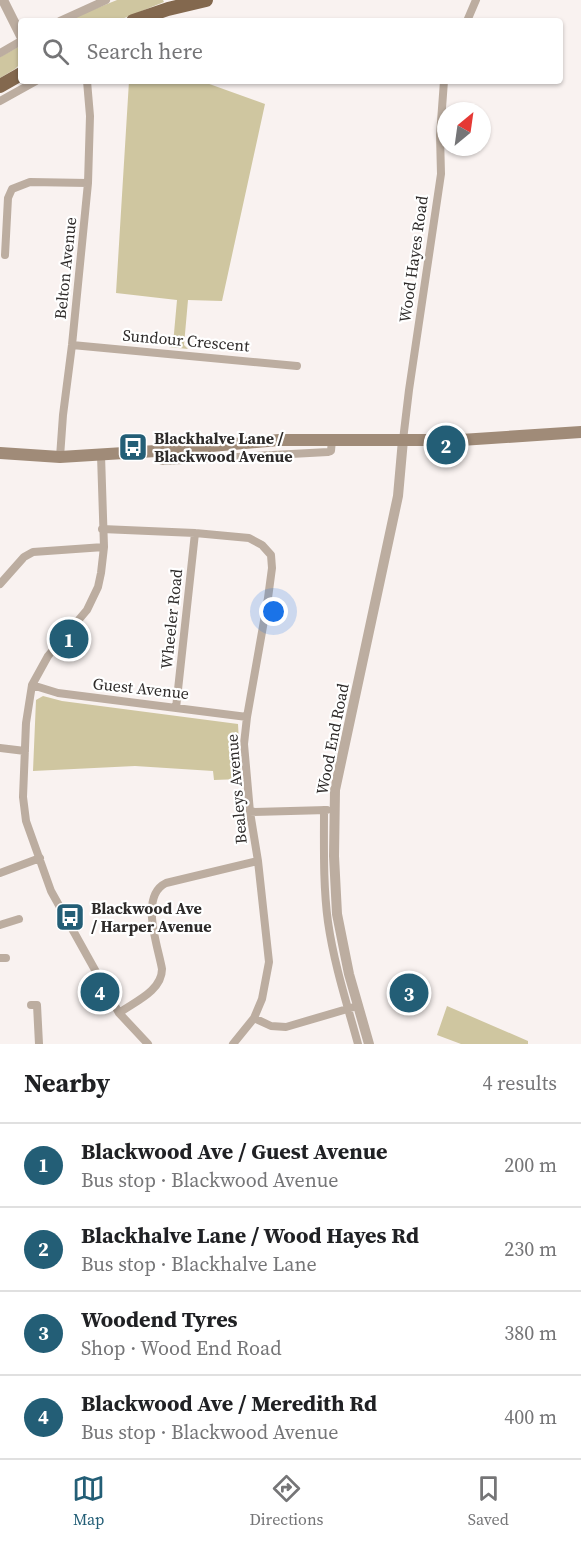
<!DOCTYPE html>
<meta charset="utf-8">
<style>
body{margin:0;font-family:"Source Serif 4",serif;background:#f6f6f6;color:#202124}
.compass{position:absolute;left:437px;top:102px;width:54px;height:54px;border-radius:50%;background:#fff;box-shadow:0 2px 4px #0004;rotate:29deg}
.you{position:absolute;left:274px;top:612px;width:21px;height:21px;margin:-15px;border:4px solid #fff;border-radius:50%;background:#1a73e8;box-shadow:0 0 0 9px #1a73e833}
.badge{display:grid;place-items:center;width:39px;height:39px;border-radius:50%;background:#235e76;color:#fff;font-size:20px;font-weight:700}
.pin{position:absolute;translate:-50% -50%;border:3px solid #fff;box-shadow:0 2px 6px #0006}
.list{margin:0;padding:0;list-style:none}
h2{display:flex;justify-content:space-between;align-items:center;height:78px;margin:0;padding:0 24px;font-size:26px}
h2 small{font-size:20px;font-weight:400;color:#757577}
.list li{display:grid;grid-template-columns:39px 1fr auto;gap:18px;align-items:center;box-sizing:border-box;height:84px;padding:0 24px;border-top:2px solid #e0e0e0}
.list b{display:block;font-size:22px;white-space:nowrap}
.list p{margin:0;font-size:20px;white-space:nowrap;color:#757577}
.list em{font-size:20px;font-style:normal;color:#757577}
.icon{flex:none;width:33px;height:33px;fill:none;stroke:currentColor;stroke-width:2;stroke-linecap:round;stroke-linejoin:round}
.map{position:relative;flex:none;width:581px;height:1044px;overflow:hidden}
.search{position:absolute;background:#fff;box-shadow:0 2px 4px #0004;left:18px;right:18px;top:18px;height:66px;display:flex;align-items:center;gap:15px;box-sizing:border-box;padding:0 21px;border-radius:6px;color:#757577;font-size:22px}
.sheet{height:414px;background:#fff}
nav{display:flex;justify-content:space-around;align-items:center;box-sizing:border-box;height:84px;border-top:2px solid #e0e0e0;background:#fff;font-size:16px;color:#757577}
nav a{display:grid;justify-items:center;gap:3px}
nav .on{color:#235e76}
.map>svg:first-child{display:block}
.green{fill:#cfc6a0}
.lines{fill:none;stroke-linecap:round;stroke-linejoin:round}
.minor{stroke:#bcada0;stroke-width:8}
.tertiary{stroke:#bcada0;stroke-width:10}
.secondary{stroke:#a08b78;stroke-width:12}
.trunk{stroke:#83684e;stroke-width:14}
.labels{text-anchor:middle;stroke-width:4.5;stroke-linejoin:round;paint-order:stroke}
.street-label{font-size:16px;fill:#2e2b2a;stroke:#fff}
.poi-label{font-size:16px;font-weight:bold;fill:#2e2b2a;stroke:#fff;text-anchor:start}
</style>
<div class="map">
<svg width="581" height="1044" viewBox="0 0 581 1044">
<rect width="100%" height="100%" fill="#f9f2f0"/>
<path class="green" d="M117 0H163L164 2 117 21H65Z
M20 46 21 63 15 69 0 78V57Z
M129 81H201L265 104 222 301 188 300 184 345 188 349 169 347 173 344 177 300 116 293Z
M43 696 62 701 238 724 241 779 214 780 213 771 135 766 33 771 36 700Z
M447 1006 528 1041V1044H461L437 1035Z"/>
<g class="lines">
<path class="minor" d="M60 21 106 0
M467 21 476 0
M0 53 21 41
M0 101 36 81
M5 255 8 198 12 189 30 182 88 183
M72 345 297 366
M403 440 409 390 441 174 440 135 444 81
M156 451 162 461H165L328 452 331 451 332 440
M101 455 104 547 101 573 98 587 87 610 48 656 32 685 26 723 23 797 26 821 51 891 119 1013 148 1044
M60 457 63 415 72 345 88 183 90 116 87 81
M102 529 195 533 249 538 262 545 271 555 272 568 268 598 247 717 244 744 250 812 258 861 269 962 262 999 254 1018 233 1044
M0 584 24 557 33 552 104 547
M32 685 58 693 247 717
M176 708 195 533
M0 748 25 751
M324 810C324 847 323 885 328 922 334 964 347 1004 358 1044
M250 812 327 810
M0 873 40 858
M0 925 19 919
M0 958H6
M31 1005H37L39 1044
M119 1013C134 1002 162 991 162 969 158 946 139 896 166 883L258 861
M254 1018 271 1026 286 1027 354 1007"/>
<path class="tertiary" d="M3 0 21 36
M369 1044 349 974 337 914 334 856 335 790 398 496 403 440"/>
<path class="secondary" d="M0 453 60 457 156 451 279 440H461L581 432"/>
<path class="trunk" d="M133 21 168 9 206 0
M0 86 21 74"/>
</g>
<defs>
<g id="bus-square" transform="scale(1.5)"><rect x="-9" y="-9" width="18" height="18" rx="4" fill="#235e76" stroke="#fff"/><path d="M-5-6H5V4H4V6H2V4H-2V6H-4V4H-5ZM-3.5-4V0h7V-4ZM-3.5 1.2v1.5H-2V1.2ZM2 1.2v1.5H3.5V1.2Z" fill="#fff"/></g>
</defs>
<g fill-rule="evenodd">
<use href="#bus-square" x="133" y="447"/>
<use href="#bus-square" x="70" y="917"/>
</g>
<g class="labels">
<g class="street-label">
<text transform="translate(413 259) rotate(-82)" y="6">Wood Hayes Road</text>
<text transform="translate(65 268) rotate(-84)" y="6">Belton Avenue</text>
<text transform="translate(186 340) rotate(5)" y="6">Sundour Crescent</text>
<text transform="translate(171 619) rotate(-84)" y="6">Wheeler Road</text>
<text transform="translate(141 688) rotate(6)" y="6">Guest Avenue</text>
<text transform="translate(332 739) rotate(-79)" y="6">Wood End Road</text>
<text transform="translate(236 789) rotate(-95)" y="6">Bealeys Avenue</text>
</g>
<g class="poi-label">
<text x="154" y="444">Blackhalve Lane /<tspan x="154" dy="18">Blackwood Avenue</tspan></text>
<text x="91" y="914">Blackwood Ave<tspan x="91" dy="18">/ Harper Avenue</tspan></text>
</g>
</g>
</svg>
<svg class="compass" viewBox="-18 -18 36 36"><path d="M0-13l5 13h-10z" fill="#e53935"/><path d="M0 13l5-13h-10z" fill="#757577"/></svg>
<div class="you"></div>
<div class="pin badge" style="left:69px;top:639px">1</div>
<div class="pin badge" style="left:446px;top:445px">2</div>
<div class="pin badge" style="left:409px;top:993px">3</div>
<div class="pin badge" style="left:100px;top:992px">4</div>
<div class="search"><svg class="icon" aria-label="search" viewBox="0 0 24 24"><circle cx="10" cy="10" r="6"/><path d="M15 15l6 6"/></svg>Search here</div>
</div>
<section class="sheet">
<h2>Nearby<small>4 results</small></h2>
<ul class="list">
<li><span class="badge">1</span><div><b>Blackwood Ave / Guest Avenue</b><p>Bus stop · Blackwood Avenue</p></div><em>200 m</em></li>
<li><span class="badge">2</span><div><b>Blackhalve Lane / Wood Hayes Rd</b><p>Bus stop · Blackhalve Lane</p></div><em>230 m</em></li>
<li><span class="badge">3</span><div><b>Woodend Tyres</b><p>Shop · Wood End Road</p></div><em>380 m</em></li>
<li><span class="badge">4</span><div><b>Blackwood Ave / Meredith Rd</b><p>Bus stop · Blackwood Avenue</p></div><em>400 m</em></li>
</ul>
</section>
<nav>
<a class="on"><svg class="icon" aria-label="map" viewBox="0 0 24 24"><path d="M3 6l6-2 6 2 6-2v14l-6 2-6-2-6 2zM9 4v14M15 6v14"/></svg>Map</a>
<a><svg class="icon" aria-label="directions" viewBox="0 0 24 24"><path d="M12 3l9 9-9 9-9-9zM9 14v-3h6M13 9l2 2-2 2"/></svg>Directions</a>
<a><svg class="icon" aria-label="saved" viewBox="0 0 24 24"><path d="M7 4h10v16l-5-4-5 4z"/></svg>Saved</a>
</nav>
